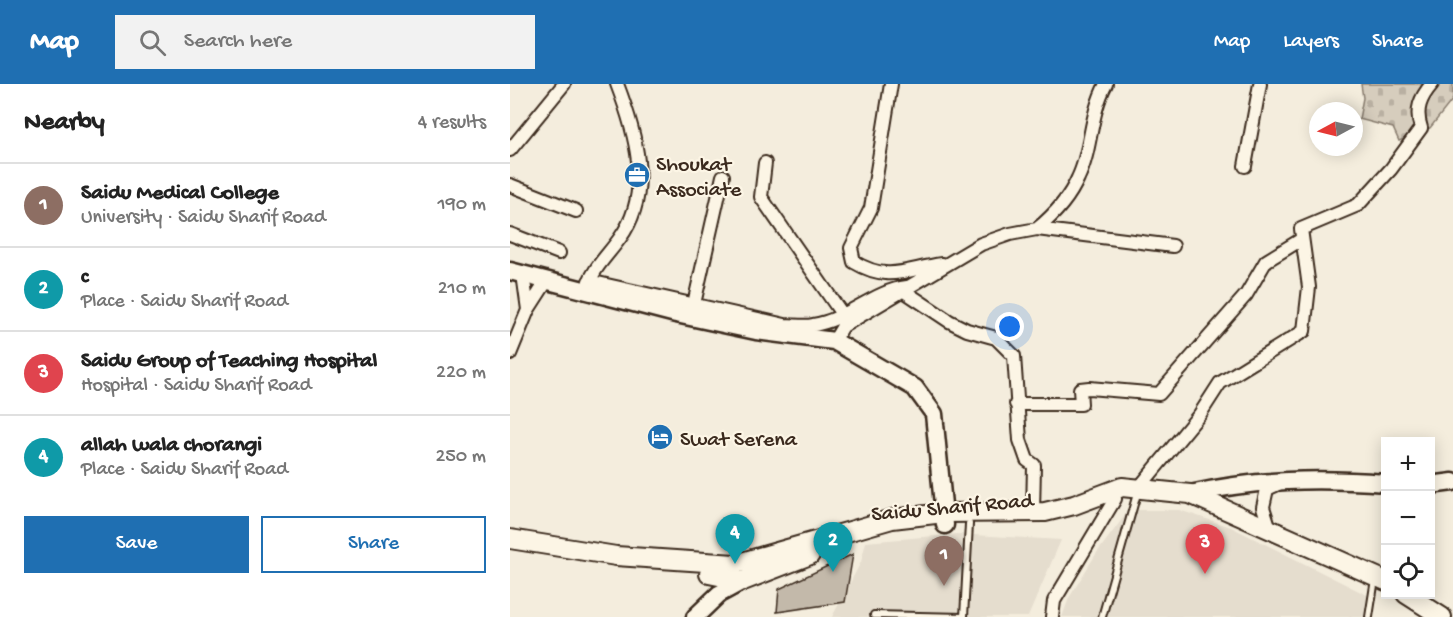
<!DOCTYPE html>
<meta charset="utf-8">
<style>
body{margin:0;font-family:"Gochi Hand",sans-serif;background:#f2f2f2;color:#222}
.controls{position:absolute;right:18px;bottom:18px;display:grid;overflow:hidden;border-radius:0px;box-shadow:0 3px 15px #0003}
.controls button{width:54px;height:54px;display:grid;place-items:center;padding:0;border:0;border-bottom:2px solid #e0e0e0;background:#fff;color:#222;font:30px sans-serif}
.compass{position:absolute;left:799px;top:18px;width:54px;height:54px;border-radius:50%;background:#fff;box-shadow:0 3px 15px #0003;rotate:263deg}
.you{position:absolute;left:500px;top:243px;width:21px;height:21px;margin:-15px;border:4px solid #fff;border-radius:50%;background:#1a73e8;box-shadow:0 0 0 9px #1a73e833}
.badge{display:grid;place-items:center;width:39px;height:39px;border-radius:50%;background:#1f6fb2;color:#fff;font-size:20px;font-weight:700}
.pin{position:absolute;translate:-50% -50px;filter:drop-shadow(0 2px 3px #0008)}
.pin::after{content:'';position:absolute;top:32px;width:21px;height:18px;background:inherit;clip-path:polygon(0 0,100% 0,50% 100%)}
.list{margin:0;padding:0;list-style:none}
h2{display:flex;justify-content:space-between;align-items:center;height:78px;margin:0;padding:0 24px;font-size:26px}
h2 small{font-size:20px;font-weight:400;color:#767676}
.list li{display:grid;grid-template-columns:39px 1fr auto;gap:18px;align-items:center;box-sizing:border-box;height:84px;padding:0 24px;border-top:2px solid #e0e0e0}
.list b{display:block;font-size:22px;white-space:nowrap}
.list p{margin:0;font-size:20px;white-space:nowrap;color:#767676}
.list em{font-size:20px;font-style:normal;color:#767676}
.actions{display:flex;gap:12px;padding:18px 24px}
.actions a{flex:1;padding:14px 0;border:2px solid #1f6fb2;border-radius:0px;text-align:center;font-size:21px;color:#1f6fb2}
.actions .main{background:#1f6fb2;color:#fff}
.icon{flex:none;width:33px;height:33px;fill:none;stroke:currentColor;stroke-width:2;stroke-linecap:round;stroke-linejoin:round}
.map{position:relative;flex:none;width:943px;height:533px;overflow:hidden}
header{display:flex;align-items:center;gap:36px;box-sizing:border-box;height:84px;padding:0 30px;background:#1f6fb2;color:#fff}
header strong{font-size:28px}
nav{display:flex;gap:33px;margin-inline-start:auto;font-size:21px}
.search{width:420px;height:54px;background:#f2f2f2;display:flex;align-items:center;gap:15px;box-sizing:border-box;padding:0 21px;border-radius:0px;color:#767676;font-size:22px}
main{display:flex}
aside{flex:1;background:#fff}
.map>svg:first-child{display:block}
.built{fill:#e5ddce}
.cemetery{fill:url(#cemetery-stones);stroke:#887c6e;stroke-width:1.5}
.building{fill:#c3b9aa;stroke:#3b2a1e;stroke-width:1.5}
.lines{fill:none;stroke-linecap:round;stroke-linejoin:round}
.lane-casing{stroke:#3b2a1e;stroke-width:10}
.street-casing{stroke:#3b2a1e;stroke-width:16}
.secondary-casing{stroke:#3b2a1e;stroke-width:21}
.primary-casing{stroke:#3b2a1e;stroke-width:22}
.lane{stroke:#fcf5e5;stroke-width:6}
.street{stroke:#fcf5e5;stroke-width:12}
.secondary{stroke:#fcf5e5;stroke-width:16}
.primary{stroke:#fcf5e5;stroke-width:18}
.labels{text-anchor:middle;stroke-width:4.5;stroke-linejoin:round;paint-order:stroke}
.poi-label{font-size:22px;fill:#3b2a1e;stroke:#fcf5e5;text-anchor:start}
.street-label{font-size:22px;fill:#3b2a1e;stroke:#fcf5e5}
</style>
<header>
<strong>Map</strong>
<div class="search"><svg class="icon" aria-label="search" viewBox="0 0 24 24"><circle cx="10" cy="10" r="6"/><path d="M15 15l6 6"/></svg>Search here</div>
<nav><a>Map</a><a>Layers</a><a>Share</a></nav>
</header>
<main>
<aside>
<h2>Nearby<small>4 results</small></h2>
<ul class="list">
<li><span class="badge" style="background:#8d6e63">1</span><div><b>Saidu Medical College</b><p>University · Saidu Sharif Road</p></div><em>190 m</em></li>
<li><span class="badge" style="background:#0f9aa8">2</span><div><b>c</b><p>Place · Saidu Sharif Road</p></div><em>210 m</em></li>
<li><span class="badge" style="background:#e0444e">3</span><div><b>Saidu Group of Teaching Hospital</b><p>Hospital · Saidu Sharif Road</p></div><em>220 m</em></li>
<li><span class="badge" style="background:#0f9aa8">4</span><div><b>allah wala chorangi</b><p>Place · Saidu Sharif Road</p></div><em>250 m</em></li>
</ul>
<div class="actions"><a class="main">Save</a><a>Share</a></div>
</aside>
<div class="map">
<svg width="943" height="533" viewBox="0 0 943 533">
<defs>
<pattern id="cemetery-stones" width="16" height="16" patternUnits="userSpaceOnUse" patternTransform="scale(1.5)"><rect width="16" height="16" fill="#d6cdbd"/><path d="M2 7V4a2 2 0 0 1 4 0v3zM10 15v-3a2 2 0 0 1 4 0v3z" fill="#b9b0a2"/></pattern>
</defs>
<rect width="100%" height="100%" fill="#f4eddd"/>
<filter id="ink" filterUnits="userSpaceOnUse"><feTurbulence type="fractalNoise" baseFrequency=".0167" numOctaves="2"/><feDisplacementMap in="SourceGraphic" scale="12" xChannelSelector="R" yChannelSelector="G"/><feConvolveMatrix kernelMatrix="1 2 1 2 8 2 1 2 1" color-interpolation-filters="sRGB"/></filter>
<g filter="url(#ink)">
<path class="built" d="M619 426H669L721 443 855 510 861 514 857 533H552L559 514 586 470Z
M447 450 551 456 518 533H322L351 478 356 458Z"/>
<path class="cemetery" d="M851 0H943V15L920 44 889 57 883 44 849 35 853 14Z"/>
<path class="building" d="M343 470 335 518 267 528 269 505Z"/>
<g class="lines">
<g class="lane-casing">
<path id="lane" d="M364 531 454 533
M454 533 459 440
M592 533 628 406
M859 533 865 495"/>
</g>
<g class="street-casing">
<path id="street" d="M381 0 361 124 341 164 344 178C379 199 396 185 432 180
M0 66 54 0
M255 79 251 113 332 230
M735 82 750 0
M0 101 66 127
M527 145C544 131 559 115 568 94 582 66 579 32 596 0
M0 150 49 169
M13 190 18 226
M79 197 275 241C284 241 295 243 303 241 338 236 363 207 397 203
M77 203C84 183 98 171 110 154 144 108 125 47 107 0
M394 207 439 237 457 246 486 254 504 272 510 356 517 376 524 381 523 429
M184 220 213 92
M324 257 333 242 471 160 500 150 527 145 663 162
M0 270 18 226 36 198
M506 320H571L570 305 579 304 649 310 736 211 756 177 792 155
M628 405 690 330 710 299 794 247 799 203 791 145 848 121 881 85 911 44C905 26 910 14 922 0
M760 445 753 423 757 405 770 399
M542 533 544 517 605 415"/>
</g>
<g class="secondary-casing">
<path id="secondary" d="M0 187 166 230 246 247 324 257 405 304 424 330 435 441
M920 401 943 398
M680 410C745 395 809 394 876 399
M185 533 209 510 233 497"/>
</g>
<g class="primary-casing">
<path id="primary" d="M0 455 106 472 225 480 382 435 434 429 535 428 564 421 612 403 680 410 876 497
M199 490 233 497 300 471
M896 510 932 533"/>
</g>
<use href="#lane" class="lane"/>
<use href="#street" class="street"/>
<use href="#secondary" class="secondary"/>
<use href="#primary" class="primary"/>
</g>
</g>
<defs>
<g id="office-disc" transform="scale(1.35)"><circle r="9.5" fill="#1f6fb2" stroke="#fcf5e5"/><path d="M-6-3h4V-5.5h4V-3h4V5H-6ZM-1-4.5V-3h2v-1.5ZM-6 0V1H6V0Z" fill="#fff"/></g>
<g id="hotel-disc" transform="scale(1.35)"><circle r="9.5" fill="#1f6fb2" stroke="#fcf5e5"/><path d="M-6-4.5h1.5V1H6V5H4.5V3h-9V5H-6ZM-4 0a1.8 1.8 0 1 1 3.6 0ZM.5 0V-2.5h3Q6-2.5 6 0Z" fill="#fff"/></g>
</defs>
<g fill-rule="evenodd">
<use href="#office-disc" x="127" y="91"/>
<use href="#hotel-disc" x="150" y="353"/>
</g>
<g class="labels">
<g class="poi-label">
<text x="146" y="86">Shoukat<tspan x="146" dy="25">Associate</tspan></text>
<text x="170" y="361">Swat Serena</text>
</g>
<g class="street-label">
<text transform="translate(442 421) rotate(-5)" y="8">Saidu Sharif Road</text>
</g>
</g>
</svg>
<div class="controls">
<button>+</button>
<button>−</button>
<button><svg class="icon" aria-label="locate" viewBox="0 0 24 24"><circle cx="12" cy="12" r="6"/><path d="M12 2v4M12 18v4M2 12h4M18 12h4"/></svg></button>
</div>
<svg class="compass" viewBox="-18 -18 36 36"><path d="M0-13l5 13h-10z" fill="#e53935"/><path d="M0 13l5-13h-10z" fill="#767676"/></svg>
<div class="you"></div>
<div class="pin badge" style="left:434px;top:502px;background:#8d6e63">1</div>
<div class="pin badge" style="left:323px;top:488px;background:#0f9aa8">2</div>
<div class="pin badge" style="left:695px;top:490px;background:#e0444e">3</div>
<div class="pin badge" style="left:225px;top:480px;background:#0f9aa8">4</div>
</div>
</main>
